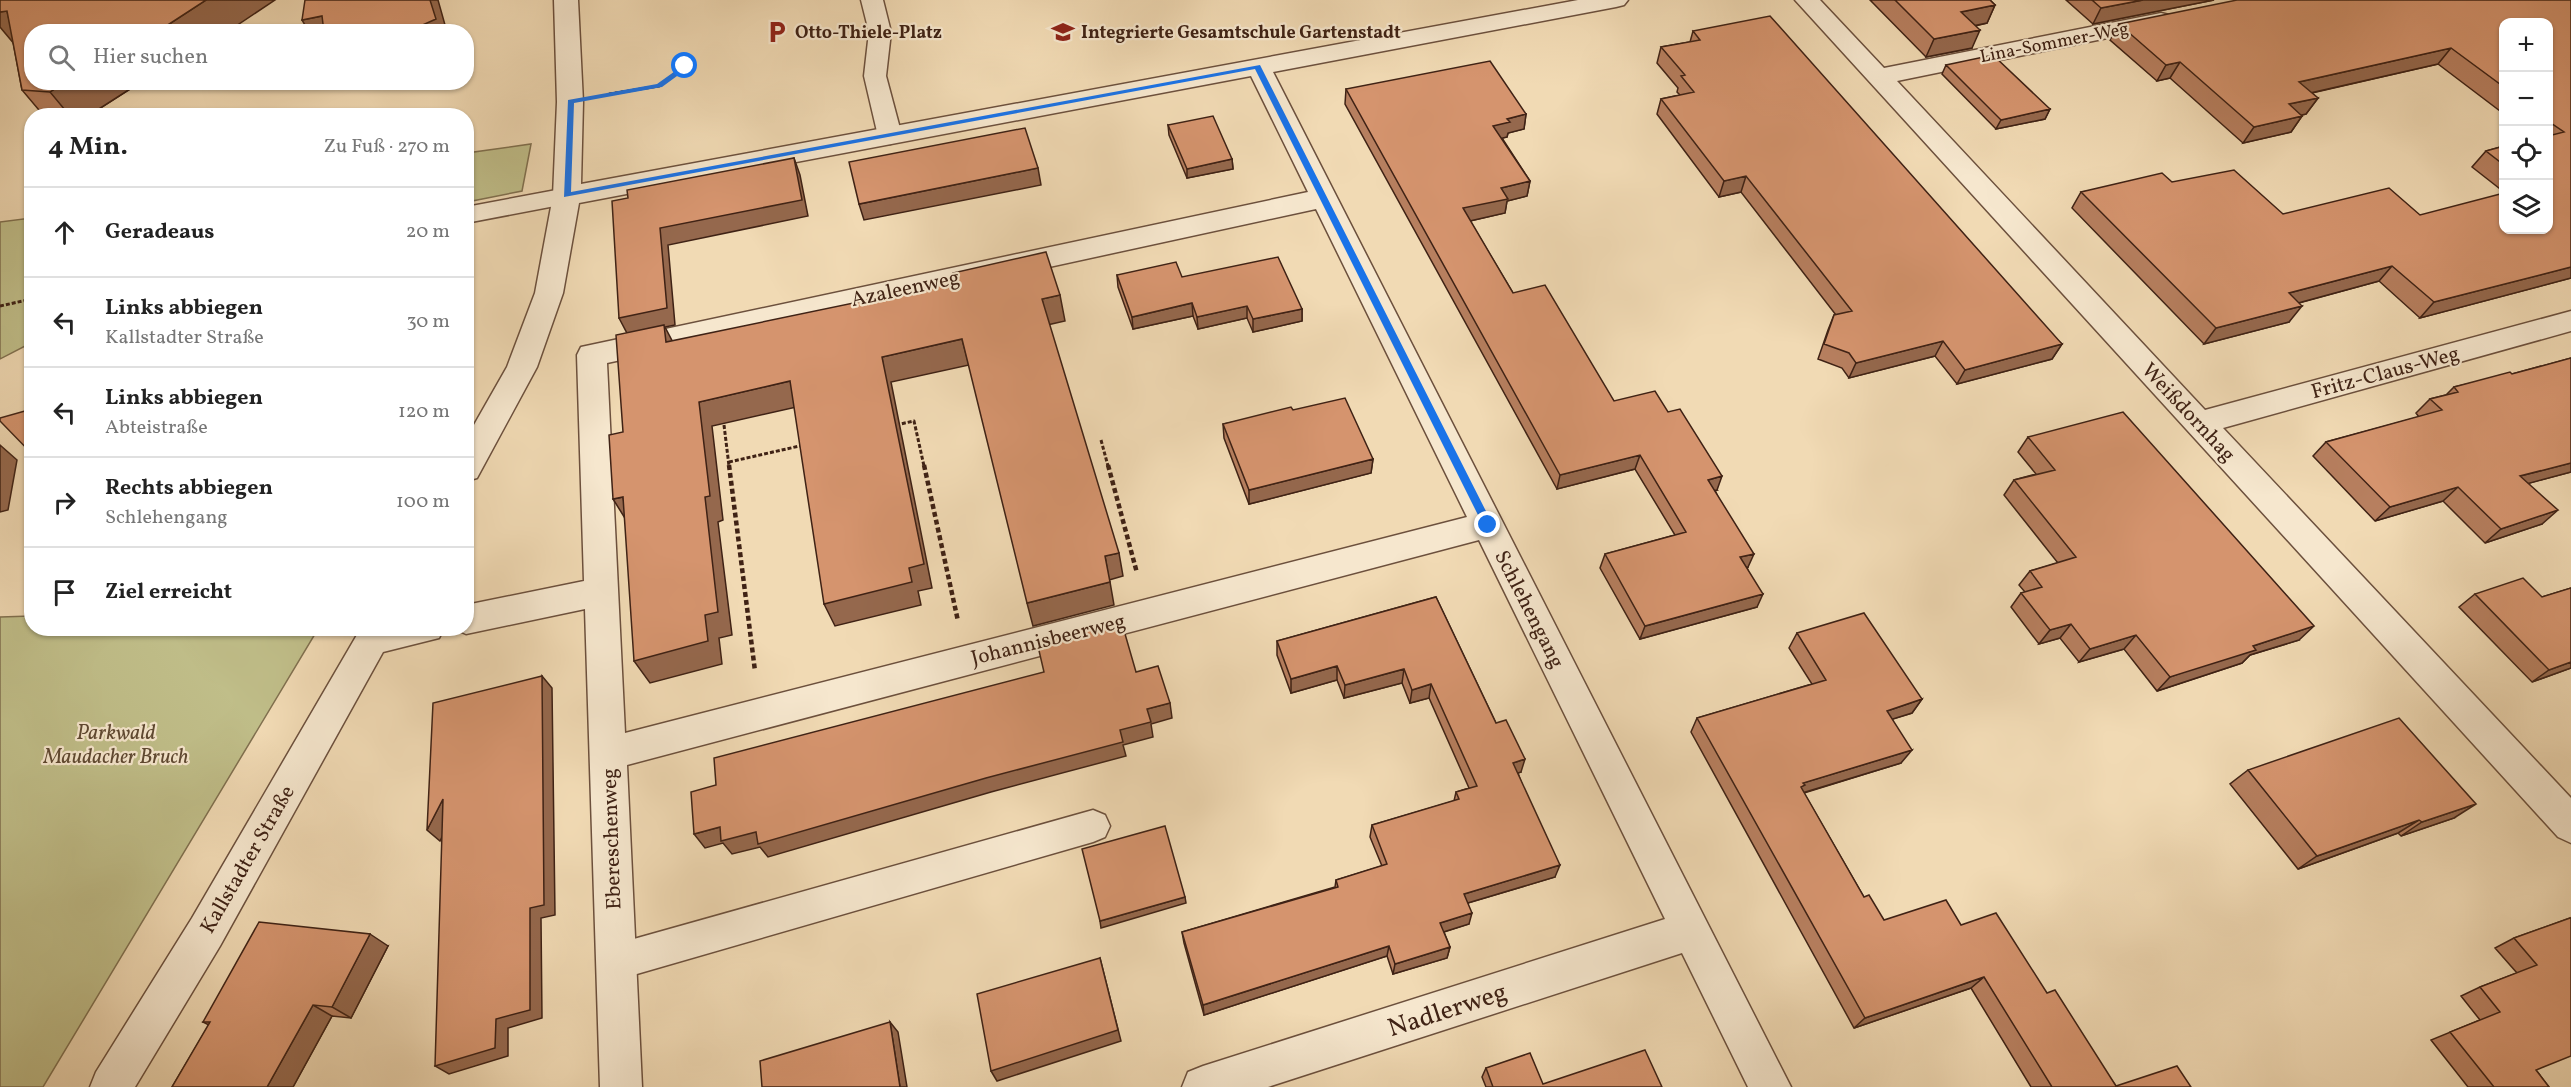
<!DOCTYPE html>
<html lang="de">
<meta charset="utf-8">
<style>
body{margin:0;font-family:Vollkorn,serif;background:#f6f6f6;color:#222}
.controls{position:absolute;right:18px;top:18px;display:grid;overflow:hidden;border-radius:12px;box-shadow:0 2px 4px #0004}
.controls button{width:54px;height:54px;display:grid;place-items:center;padding:0;border:0;border-bottom:2px solid #e0e0e0;background:#fff;color:#222;font:30px sans-serif}
.stop{position:absolute;width:18px;height:18px;margin:-14px;border:4px solid #1a73e8;border-radius:50%;background:#fff}
.stop.end{background:#1a73e8;border-color:#fff;box-shadow:0 2px 6px #0008}
.list{margin:0;padding:0;list-style:none}
h2{display:flex;justify-content:space-between;align-items:center;height:78px;margin:0;padding:0 24px;font-size:26px}
h2 small{font-size:20px;font-weight:400;color:#767676}
.list li{display:grid;grid-template-columns:39px 1fr auto;gap:18px;align-items:center;box-sizing:border-box;height:90px;padding:0 24px;border-top:2px solid #e0e0e0}
.list b{display:block;font-size:22px;white-space:nowrap}
.list p{margin:0;font-size:20px;white-space:nowrap;color:#767676}
.list em{font-size:20px;font-style:normal;color:#767676}
.icon{flex:none;width:33px;height:33px;fill:none;stroke:currentColor;stroke-width:2;stroke-linecap:round;stroke-linejoin:round}
.map{position:relative;flex:none;width:2571px;height:1087px;overflow:hidden}
.search{position:absolute;background:#fff;box-shadow:0 2px 4px #0004;left:24px;top:24px;width:450px;height:66px;display:flex;align-items:center;gap:15px;box-sizing:border-box;padding:0 21px;border-radius:24px;color:#767676;font-size:22px}
.panel{position:absolute;background:#fff;box-shadow:0 2px 4px #0004;left:24px;top:108px;width:450px;height:528px;border-radius:24px}
.map>svg:first-child{display:block}
.green{fill:#c0be89;stroke:#80704f;stroke-width:1.5}
.lines{fill:none;stroke-linecap:round;stroke-linejoin:round}
.service-casing{stroke:#6c503d;stroke-width:3}
.minor-casing{stroke:#6c503d;stroke-width:3}
.path-far1{stroke:#3f2215;stroke-width:3;stroke-dasharray:4 2;stroke-linecap:butt}
.path{stroke:#3f2215;stroke-width:4.5;stroke-dasharray:5 3;stroke-linecap:butt}
.service{fill:#f6e7ce;fill-rule:evenodd}
.minor{fill:#f6e7ce;fill-rule:evenodd}
.wall{fill:#b77f5f;stroke:#3f2215;stroke-width:1.5}
.shaded-wall{fill:#95684d;stroke:#3f2215;stroke-width:1.5}
.building{fill:#d5946e;stroke:#3f2215;stroke-width:1.5}
.route{fill:#1a73e8}
.labels{text-anchor:middle;stroke-width:4.5;stroke-linejoin:round;paint-order:stroke}
.far-poi-label{font-size:18px;font-weight:bold;fill:#3f2215;stroke:#f6e7ce;text-anchor:start}
.far-street-label{font-size:18px;fill:#3f2215;stroke:#f6e7ce}
.street-label{font-size:21px;fill:#3f2215;stroke:#f6e7ce}
.park-label{font-size:21px;font-style:italic;fill:#5f4932;stroke:#f6e7ce}
.near-street-label{font-size:26px;fill:#3f2215;stroke:#f6e7ce}
</style>
<div class="map">
<svg width="2571" height="1087" viewBox="0 0 2571 1087">
<rect width="100%" height="100%" fill="#f1dab4"/>
<filter id="stains"><feTurbulence type="fractalNoise" baseFrequency=".00333" numOctaves="4"/><feColorMatrix values="0 0 0 0 .2 0 0 0 0 .09 0 0 0 0 .02 0 0 0 .5 -.17"/></filter>
<radialGradient id="worn" r=".72"><stop offset=".6" stop-color="#630" stop-opacity="0"/><stop offset="1" stop-color="#630" stop-opacity=".3"/></radialGradient>
<path class="green" d="M531 144 522 191 467 202V153Z
M31 218V343L0 359V222Z
M31 616 32 628 318 629 43 1087H0V617Z"/>
<g class="lines">
<g class="service-casing">
<path id="service" d="M861 0H883L891 32 886 76 902 136 898 141 890 144 882 141 878 136 864 76 869 32Z
M567 188 576 190 579 196 576 202 466 223V207Z
M1093 810 1105 815 1110 826 1105 837 1093 842 616 980 603 975 598 962 603 949 616 944Z"/>
</g>
<g class="minor-casing">
<path id="minor" d="M554 0H578L583 102 581 184 1578 0H1628L1624 5 1616 7 1273 72 1791 1087H1748L1682 953 1268 1087H1182L1188 1072 1203 1066 1665 919 1479 540 627 765 642 1087H600L585 609 466 634 453 628H466V605L584 581 577 355 581 347 1308 192 1251 76 579 203 563 293 537 367 477 478 466 481V439L507 367 535 293 553 196 557 102ZM1316 209 1467 517 625 733 607 363Z
M1795 0H1820L1884 68 2161 13 2169 15 2173 20 2169 25 2161 27 1897 81 2205 410 2571 311V331L2223 428 2571 798V843L2558 837Z
M361 628H444L439 638 383 652 220 946 135 1087H90L96 1072 192 918Z"/>
</g>
<path class="path-far1" d="M609 94 659 86 685 66
M0 306 32 299
M724 425 729 466
M896 425 914 421 924 466
M1101 440 1108 466
M729 462 804 445"/>
<path class="path" d="M729 465 755 671
M924 465 958 621
M1108 465 1137 573"/>
<use href="#service" class="service"/>
<use href="#minor" class="minor"/>
</g>
<path class="wall" d="M1870 0H1990L1995 5 1987 23 1975 26 1972 48 1926 57Z
M2066 0H2214L2093 24Z
M2571 0V278L2420 318 2379 281 2299 303 2289 322 2204 344 2072 208 2081 192 2172 182 2283 214 2420 215 2548 230V22H2504V114L2438 64 2312 93 2318 98 2306 114 2301 115 2302 116 2291 132 2243 143 2170 78 2157 81 2110 40 2119 24Z
M1693 31 2062 344 2052 359 1957 384 1935 356 1849 378 1842 368 1818 359 1828 330 1834 315H1836L1741 192 1719 197 1657 114 1661 99 1680 95 1677 92 1678 88 1657 63 1661 47 1690 42Z
M32 32 141 82 88 116H44L22 90 13 42Z
M1946 65 2050 109 2045 119 1996 129 1942 74Z
M1346 89 1526 114 1524 129 1508 133 1507 137 1502 138 1530 181 1527 196 1507 201 1505 213 1470 221 1513 293 1614 401 1717 490H1715L1748 567H1747L1757 607 1640 639 1600 568 1605 554 1675 535 1635 469 1557 489 1345 104Z
M1168 125 1232 159 1233 169 1187 178 1169 135Z
M2504 146V192L2472 167 2486 151Z
M1117 275 1182 277 1302 309V321L1253 332 1247 318 1198 329 1193 316 1133 329 1118 287Z
M2571 358V472L2529 483 2542 524 2485 543 2443 501 2375 521 2313 456 2326 442 2419 417 2416 413 2430 399 2446 395 2454 387 2512 374Z
M1293 410 1373 459 1371 473 1249 504 1224 438 1223 424Z
M2028 437 2299 640 2250 655 2242 663 2157 691 2124 649 2079 662 2060 638 2039 644 2011 607 2021 593 2025 592 2019 585 2030 571 2058 563 2004 495 2014 480 2036 474 2018 452Z
M2571 588V668L2532 682 2459 607 2475 594 2542 597Z
M1436 597 1496 723 1521 772 1518 773 1555 877 1468 903 1469 924 1444 932 1450 947 1447 958 1393 974 1387 956 1204 1015 1184 943 1182 932 1335 887 1336 880 1382 866 1370 837 1372 825 1454 801 1456 792 1469 788 1429 698 1410 703 1402 683 1344 698 1337 680 1291 693 1277 655V641Z
M1797 633 1922 699 1912 713 1892 719 1901 763 1804 793 1864 897 1884 920 1961 925 2047 993 2116 1086 2191 1087H2031L1971 988 1854 1028 1691 732 1697 718 1812 684 1789 648Z
M2248 770 2454 818 2401 836 2398 833 2298 869 2230 784Z
M2570 918 2536 1070 2549 1087H2468L2431 1040 2480 1020 2461 996 2480 987 2517 973 2495 948 2514 938Z
M388 946 351 1018 332 1016 293 1087H172L209 1025 203 1022Z
M1486 1068 1543 1084 1662 1087H1486L1482 1077Z"/>
<path class="shaded-wall" d="M206 0H275L227 32H157Z
M430 0H438L447 32H407Z
M2143 0H2214L2093 24 2101 8Z
M1995 5 1987 23 1953 30 1961 12Z
M7 11 15 45 0 27V12Z
M322 16 331 32H309L302 20Z
M1980 30 1972 48 1926 57 1934 39Z
M2451 48 2438 64 2288 98 2299 82Z
M2180 62 2170 78 2157 81 2166 65Z
M65 82H141L88 116H70L50 92Z
M2318 98 2306 114 2278 121 2289 104Z
M2050 109 2045 119 1996 129 2001 120Z
M1526 114 1524 129 1508 133 1507 137 1491 141 1493 126 1507 119Z
M2302 116 2291 132 2243 143 2254 127Z
M794 158 800 175 808 216 668 245 675 325 665 327 677 350 628 335 619 318 660 228Z
M1232 159 1233 169 1187 178V169Z
M1038 168 1041 185 864 220 859 204Z
M1746 176 1741 192 1719 197 1724 181Z
M1530 181 1527 196 1507 201 1505 213 1461 223 1463 208 1501 188Z
M2392 266 2379 281 2276 309 2289 293Z
M2571 267V278L2420 318 2434 302Z
M1060 295 1065 321 1047 325 1042 299Z
M1192 303 1193 316 1133 329 1132 317Z
M1247 306V318L1198 329 1197 317Z
M2302 306 2289 322 2204 344 2216 328Z
M1302 309V321L1253 332V319Z
M962 339 969 365 891 382 932 588 918 591 921 605 835 626 824 604 909 568 882 357Z
M1943 341 1935 356 1849 378 1856 363Z
M2062 344 2052 359 1957 384 1965 370Z
M790 381 801 406 712 426 723 520 718 522 732 635 719 638 722 664 650 683 634 661 705 615V497L699 402Z
M0 445 17 460 8 510 0 512Z
M1640 455 1635 469 1557 489 1560 475Z
M1373 459 1371 473 1249 504V490Z
M2571 463V472L2504 490 2520 476Z
M1722 476 1717 490 1702 493 1708 480Z
M2458 487 2443 501 2375 521 2390 507Z
M623 497 628 523 613 499Z
M2558 510 2542 524 2485 543 2501 529Z
M1119 553 1123 576 1109 580 1105 556Z
M1754 554 1748 567 1734 571 1740 557Z
M1110 582 1114 605 1033 626 1027 603Z
M1763 594 1757 607 1640 639 1645 626Z
M2071 624 2060 638 2039 644 2050 630Z
M2314 626 2299 640 2250 655 2242 663 2157 691 2170 677 2253 646Z
M2136 635 2124 649 2079 662 2090 649Z
M2571 662V668L2532 682 2549 670Z
M1337 666V680L1291 693V679Z
M1404 669 1402 683 1344 698 1345 685Z
M542 676 552 688 555 915 541 918 542 1018 508 1028V1056L449 1074 435 1066 496 1019 530 908Z
M1431 684 1429 698 1410 703 1412 690Z
M1922 699 1912 713 1877 724 1887 711Z
M1170 703 1172 718 1151 724 1153 737 1123 745 1126 756 991 792 768 857 760 847 732 854 723 843 705 848 694 834 720 827 1120 730 1147 709Z
M1912 750 1901 763 1799 794 1796 798 1803 783Z
M1525 759 1521 772 1509 776 1513 763Z
M443 799 455 810 440 841 427 830Z
M2476 804 2454 818 2401 836 2422 822Z
M2419 820 2398 833 2298 869 2317 856Z
M1560 865 1555 877 1461 905 1464 894Z
M1185 897 1186 903 1101 928 1100 921Z
M1472 913 1469 924 1437 934 1440 923Z
M370 934 388 946 351 1018 332 1007Z
M1389 946 1387 956 1204 1015 1203 1005Z
M1450 947 1447 958 1393 974 1395 964Z
M1100 958 1121 1041 997 1081 991 1071Z
M1984 977 1971 988 1854 1028 1865 1018Z
M313 1005 332 1016 293 1087H267Z
M890 1022 898 1032 907 1087H900Z"/>
<path class="building" d="M0 0H206L157 32H32V82H65L50 92 22 90 7 11 0 12Z
M305 0H430L436 19 407 32H324L322 16 302 20Z
M1895 0H1990L1995 5 1961 12 1980 30 1934 39Z
M2092 0H2143L2101 8Z
M2237 0H2571V267L2434 302 2392 266 2289 293 2302 306 2216 328 2081 192 2162 173 2172 182 2234 170 2283 214 2389 188 2420 215 2504 193V230H2548V136L2564 132 2548 121V22H2504V87L2451 48 2299 82 2318 98 2289 104 2302 116 2254 127 2180 62 2166 65 2119 24Z
M1770 16 2062 344 1965 370 1943 341 1856 363 1849 353 1824 344 1834 315 1852 311 1746 176 1724 181 1661 99 1694 92 1681 76 1685 75 1661 47 1700 40 1693 31Z
M1993 55 2050 109 2001 120 1946 65Z
M1490 61 1526 114 1507 119 1510 122 1493 126 1530 181 1501 188 1508 199 1463 208 1513 293 1545 285 1614 401 1655 391 1668 412 1680 409 1722 476 1708 480 1754 554 1740 557 1763 594 1645 626 1605 554 1686 532 1640 455 1560 475 1346 89Z
M1213 116 1232 159 1187 169 1168 125Z
M1025 128 1038 168 859 204 849 162Z
M2504 146V165L2486 151Z
M794 158 802 200 660 228 667 308 619 318 612 201 628 198 627 190Z
M1046 252 1060 295 1042 299 1119 553 1105 556 1110 582 1027 603 962 339 882 357 924 564 909 568 912 582 824 604 790 381 699 402 710 496 705 497 718 612 705 615 708 641 634 661 623 497 613 499 609 435 623 432 616 335 664 325 666 342 955 282 953 273Z
M1278 257 1302 309 1253 319 1247 306 1197 317 1192 303 1132 317 1117 275 1176 262 1182 277Z
M2571 358V463L2520 476 2558 510 2501 529 2458 487 2390 507 2326 442 2442 410 2430 399 2458 392 2454 387 2510 372 2512 374Z
M1345 398 1373 459 1249 490 1223 424 1291 407 1293 410Z
M32 409V454L0 421V418Z
M2123 412 2314 626 2253 646 2256 650 2170 677 2136 635 2090 649 2071 624 2050 630 2021 593 2042 587 2030 571 2076 557 2014 480 2055 470 2028 437Z
M2523 578 2542 597 2571 588V662L2549 670 2475 594Z
M1436 597 1496 723 1506 720 1525 759 1513 763 1560 865 1464 894 1472 913 1440 923 1450 947 1395 964 1389 946 1203 1005 1182 932 1338 887 1336 880 1387 864 1372 825 1459 799 1456 792 1477 786 1431 684 1412 690 1404 669 1345 685 1337 666 1291 679 1277 641Z
M1864 613 1922 699 1887 711 1912 750 1803 783 1805 785 1801 787 1864 897 1869 895 1884 920 1946 900 1961 925 1996 913 2047 993 2055 990 2116 1086 2177 1066 2191 1087H2052L1984 977 1865 1018 1697 718 1826 680 1797 633Z
M1121 620 1136 672 1158 666 1170 703 1147 709 1151 722 1120 730 1123 742 986 778 758 844 756 832 721 841 720 827 694 834 691 792 716 785 714 758 1044 672 1037 642Z
M542 676 544 905 530 908V1010L496 1019 495 1048 435 1066 443 799 427 830 433 703Z
M2399 718 2476 804 2422 822 2419 820 2317 856 2248 770Z
M1165 826 1185 897 1100 921 1082 849Z
M2570 918 2571 919V1056L2536 1070 2549 1087H2494L2450 1032 2500 1012 2480 987 2537 965 2514 938Z
M259 922 370 934 332 1007 313 1005 267 1087H172L210 1022H203Z
M1100 958 1118 1030 991 1071 977 994Z
M890 1022 900 1087H762L760 1061Z
M1645 1050 1662 1087H1493L1486 1068 1530 1053 1543 1084Z"/>
<path class="route" d="M685 64 688 68 662 87 574 103 571 192 1260 65 1493 525 1491 528H1484L1483 525 1255 69 564 197 568 100 657 84Z"/>
<defs>
<g id="parking-bare" transform="scale(1.8)"><path d="M-3.5-5.5H1a3.5 3.5 0 0 1 0 7H-1V5.5H-3.5ZM-1-3.4V-.6H.8a1.4 1.4 0 0 0 0-2.8Z" fill="#8f2418" stroke="#f6e7ce" stroke-width="2.5" paint-order="stroke"/></g>
<g id="school-bare" transform="scale(1.8)"><path d="M0-5L7-2L0 1L-7-2ZM-4 1L0 2.5L4 1V4Q0 6-4 4Z" fill="#8f2418" stroke="#f6e7ce" stroke-width="2.5" paint-order="stroke"/></g>
</defs>
<g fill-rule="evenodd">
<use href="#parking-bare" x="777" y="32"/>
<use href="#school-bare" x="1063" y="32"/>
</g>
<g class="labels">
<g class="far-poi-label">
<text x="795" y="38">Otto-Thiele-Platz</text>
<text x="1081" y="38">Integrierte Gesamtschule Gartenstadt</text>
</g>
<g class="far-street-label">
<text transform="translate(2054 42) rotate(-11)" y="6">Lina-Sommer-Weg</text>
</g>
<g class="street-label">
<text transform="translate(905 288) rotate(-12)" y="7">Azaleenweg</text>
<text transform="translate(2385 372) rotate(-15)" y="7">Fritz-Claus-Weg</text>
<text transform="translate(2189 412) rotate(47)" y="7">Weißdornhag</text>
<text transform="translate(1530 609) rotate(63)" y="7">Schlehengang</text>
<text transform="translate(1048 639) rotate(-14)" y="7">Johannisbeerweg</text>
<text transform="translate(611 839) rotate(-92)" y="7">Ebereschenweg</text>
<text transform="translate(247 859) rotate(-60)" y="7">Kallstadter Straße</text>
</g>
<g class="park-label">
<text x="116" y="739">Parkwald<tspan x="116" dy="24">Maudacher Bruch</tspan></text>
</g>
<g class="near-street-label">
<text transform="translate(1447 1009) rotate(-18)" y="9">Nadlerweg</text>
</g>
</g>
<rect width="100%" height="100%" filter="url(#stains)"/>
<rect width="100%" height="100%" fill="url(#worn)"/>
</svg>
<div class="controls">
<button>+</button>
<button>−</button>
<button><svg class="icon" aria-label="locate" viewBox="0 0 24 24"><circle cx="12" cy="12" r="6"/><path d="M12 2v4M12 18v4M2 12h4M18 12h4"/></svg></button>
<button><svg class="icon" aria-label="layers" viewBox="0 0 24 24"><path d="M12 4l9 5-9 5-9-5zM3 14l9 5 9-5"/></svg></button>
</div>
<div class="stop" style="left:685px;top:66px"></div>
<div class="stop end" style="left:1488px;top:525px"></div>
<div class="search"><svg class="icon" aria-label="search" viewBox="0 0 24 24"><circle cx="10" cy="10" r="6"/><path d="M15 15l6 6"/></svg>Hier suchen</div>
<section class="panel">
<h2>4 Min.<small>Zu Fuß · 270 m</small></h2>
<ul class="list">
<li><svg class="icon" aria-label="ahead" viewBox="0 0 24 24"><path d="M12 20V5M6 11l6-6 6 6"/></svg><div><b>Geradeaus</b></div><em>20 m</em></li>
<li><svg class="icon" aria-label="left" viewBox="0 0 24 24"><path d="M17 20v-9H6M10 6l-5 5 5 5"/></svg><div><b>Links abbiegen</b><p>Kallstadter Straße</p></div><em>30 m</em></li>
<li><svg class="icon" aria-label="left" viewBox="0 0 24 24"><path d="M17 20v-9H6M10 6l-5 5 5 5"/></svg><div><b>Links abbiegen</b><p>Abteistraße</p></div><em>120 m</em></li>
<li><svg class="icon" aria-label="right" viewBox="0 0 24 24"><path d="M7 20v-9h11M14 6l5 5-5 5"/></svg><div><b>Rechts abbiegen</b><p>Schlehengang</p></div><em>100 m</em></li>
<li><svg class="icon" aria-label="arrive" viewBox="0 0 24 24"><path d="M6 21V4h12l-3 4 3 4H6"/></svg><div><b>Ziel erreicht</b></div></li>
</ul>
</section>
</div>
